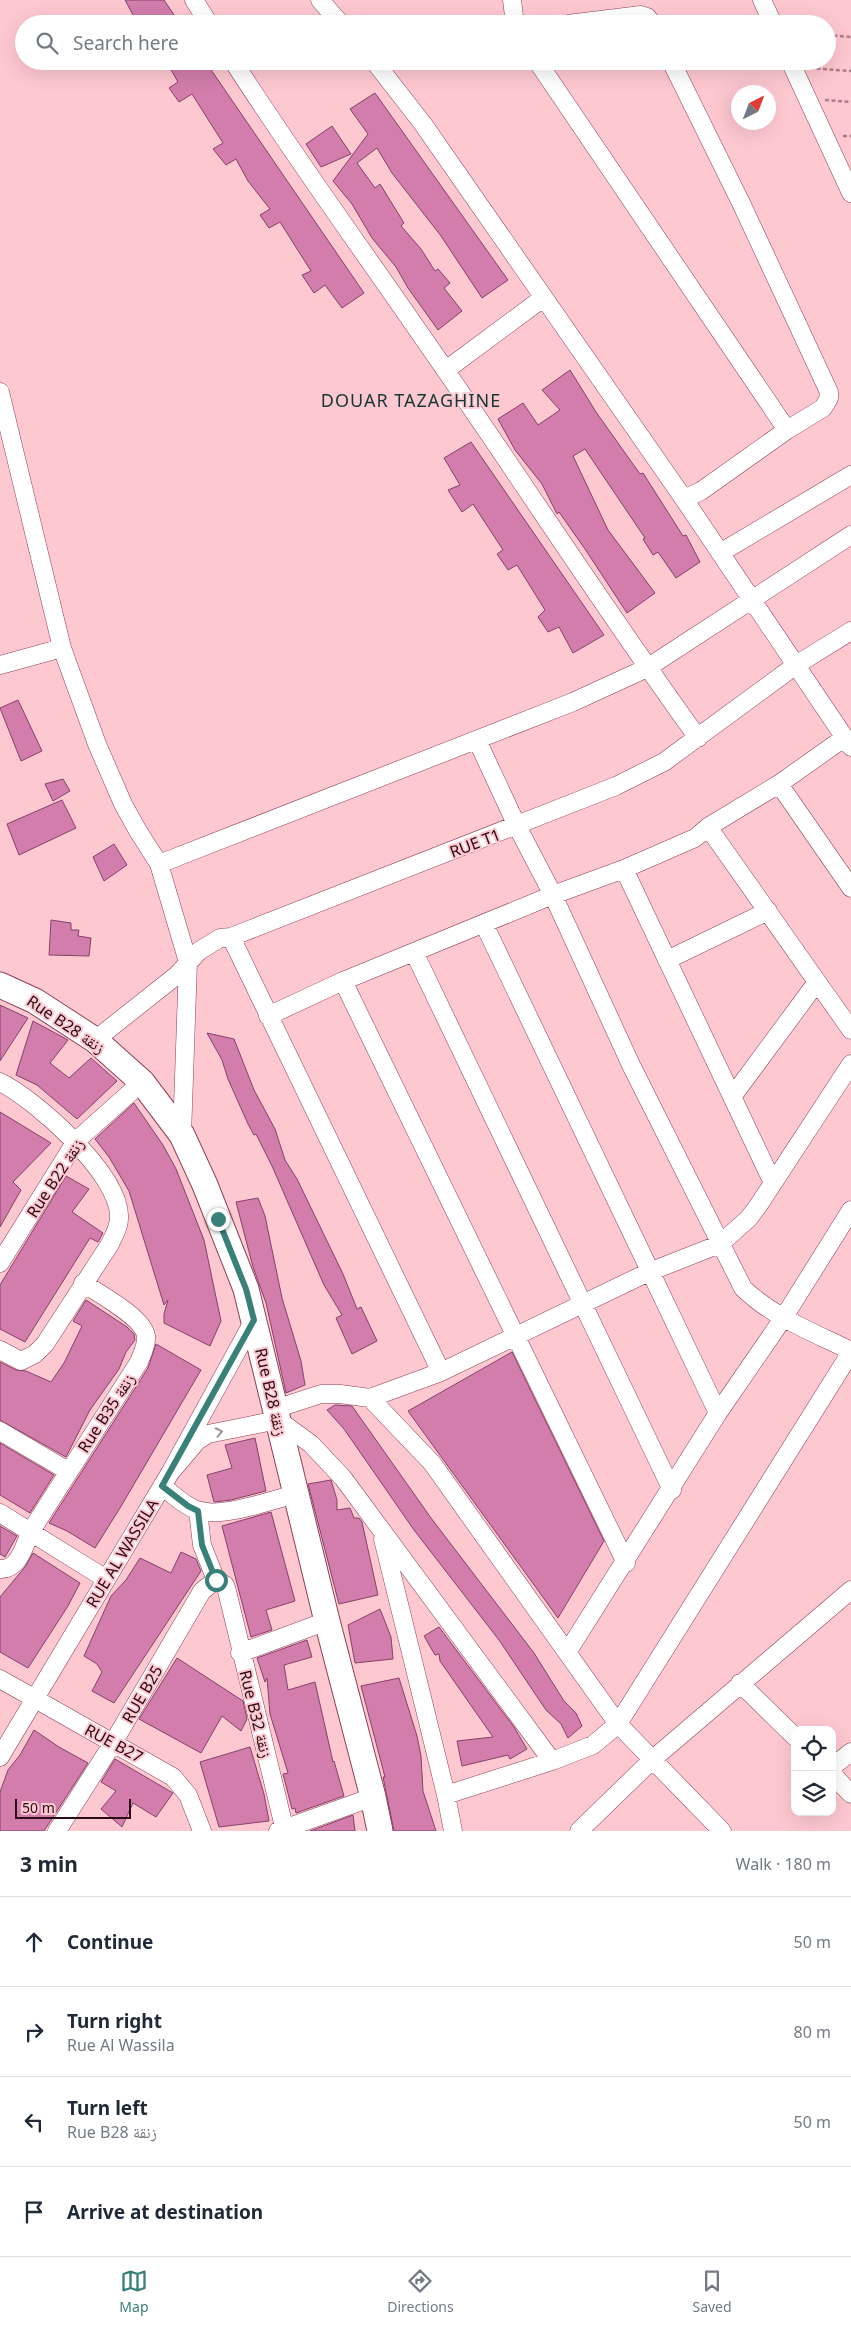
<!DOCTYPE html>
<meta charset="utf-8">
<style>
body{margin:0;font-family:"Noto Sans","Noto Naskh Arabic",sans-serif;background:#f2f2f3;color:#1f2937}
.controls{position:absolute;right:15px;bottom:15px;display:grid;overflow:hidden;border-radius:10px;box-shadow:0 5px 20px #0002}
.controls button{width:45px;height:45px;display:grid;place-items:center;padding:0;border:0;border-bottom:1px solid #e0e1e3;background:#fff;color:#1f2937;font:25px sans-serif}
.compass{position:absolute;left:731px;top:85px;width:45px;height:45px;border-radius:50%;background:#fff;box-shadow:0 5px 20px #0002;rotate:42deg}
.scale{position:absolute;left:15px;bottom:12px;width:116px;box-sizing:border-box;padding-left:5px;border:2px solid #2c0c14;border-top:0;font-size:14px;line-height:18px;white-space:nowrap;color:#2c0c14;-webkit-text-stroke:4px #fec8d1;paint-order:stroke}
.stop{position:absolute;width:15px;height:15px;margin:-11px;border:4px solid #398078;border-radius:50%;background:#fff}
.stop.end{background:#398078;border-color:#fff;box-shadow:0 1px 5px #0008}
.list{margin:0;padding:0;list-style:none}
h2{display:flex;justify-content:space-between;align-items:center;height:65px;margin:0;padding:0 20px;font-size:21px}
h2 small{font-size:16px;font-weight:400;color:#747a83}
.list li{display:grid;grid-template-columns:32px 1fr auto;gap:15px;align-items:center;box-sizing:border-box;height:90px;padding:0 20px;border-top:1px solid #e0e1e3}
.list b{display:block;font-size:19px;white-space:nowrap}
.list p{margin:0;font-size:16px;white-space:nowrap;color:#747a83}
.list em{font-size:16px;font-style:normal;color:#747a83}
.icon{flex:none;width:28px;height:28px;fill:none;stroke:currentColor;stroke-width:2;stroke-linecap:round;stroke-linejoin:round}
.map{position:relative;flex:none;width:851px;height:1831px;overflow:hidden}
.search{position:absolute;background:#fff;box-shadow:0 5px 20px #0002;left:15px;right:15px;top:15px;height:55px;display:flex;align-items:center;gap:12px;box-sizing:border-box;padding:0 18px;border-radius:28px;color:#747a83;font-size:19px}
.sheet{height:425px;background:#fff}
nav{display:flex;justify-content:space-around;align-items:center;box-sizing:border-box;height:70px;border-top:1px solid #e0e1e3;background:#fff;font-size:14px;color:#747a83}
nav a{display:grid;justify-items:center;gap:2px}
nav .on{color:#398078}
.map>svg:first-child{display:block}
.building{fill:#d27dac;stroke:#854168}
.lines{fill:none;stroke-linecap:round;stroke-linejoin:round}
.street-casing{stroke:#8d4053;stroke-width:19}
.secondary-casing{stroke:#8d4053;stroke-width:27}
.path{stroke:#ad7f88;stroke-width:2.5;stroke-dasharray:4 2.5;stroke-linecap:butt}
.street{stroke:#fff;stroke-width:18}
.secondary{stroke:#fff;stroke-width:25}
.oneway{stroke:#a09295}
.route{stroke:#398078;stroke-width:6}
.labels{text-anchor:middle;stroke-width:4;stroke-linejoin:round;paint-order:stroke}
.street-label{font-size:16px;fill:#2c0c14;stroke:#fec8d1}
.neighbourhood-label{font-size:18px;letter-spacing:1px;fill:#153734;stroke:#fec8d1}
</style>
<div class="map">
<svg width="851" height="1831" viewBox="0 0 851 1831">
<rect width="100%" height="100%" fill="#fec8d1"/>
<path class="building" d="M125 0H164L180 24H138Z
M166 61H205L364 293 342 308 325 285 314 293 302 275 311 271 280 222 269 228 260 215 270 209 248 181 236 159 226 165 213 149 223 143 192 94 179 102 169 88 178 82Z
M375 93 508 280 482 298 441 236 392 173 377 148 357 163 375 188 380 184 404 223 401 226 421 249 435 271 438 269 450 283 444 288 462 311 438 330 408 288 396 267 372 238 352 204 333 181 368 134 350 109Z
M332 126 351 154 321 167 306 144Z
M570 370 596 412 640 474 643 473 683 536 686 535 700 562 676 578 658 552 653 555 643 539 645 538 585 449 573 456 608 530 655 593 627 613 585 549 559 512 557 514 542 484 515 450 498 419 523 403 538 425 560 410 542 390Z
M471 442 604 635 573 653 559 627 548 632 538 617 545 610 517 565 508 570 497 554 503 550 473 504 462 512 448 490 460 485 444 458Z
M18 700 42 751 21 761 0 708Z
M63 779 70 791 53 801 45 784Z
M62 800 76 828 19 855 7 824Z
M114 844 127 865 104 881 93 857Z
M51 920 71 923V930H79L78 936 91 938 89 956 49 955Z
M0 1005 28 1018 0 1061Z
M33 1021 68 1040 50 1063 69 1078 91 1058 117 1081 77 1119 37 1085 16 1075Z
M207 1033 234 1039 254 1090 275 1129 285 1160 297 1179 343 1274 357 1309 361 1307 377 1341 352 1354 336 1318 342 1315 324 1285 272 1166 256 1134 254 1135 248 1124 228 1079 222 1060Z
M134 1103 163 1145 176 1169 204 1240 221 1321 210 1346 164 1323V1314L168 1300 164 1305 129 1191 109 1157 95 1139Z
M0 1112 51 1143 13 1182 21 1190 0 1227Z
M66 1176 89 1189 72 1212 103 1233 98 1242 90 1238 25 1342 0 1329V1285Z
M258 1198 265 1216 282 1298 301 1361 305 1385 286 1393 266 1303 253 1267 236 1202Z
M86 1300 127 1327 134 1334 135 1340 126 1352 119 1369 90 1410 66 1457 0 1420V1362L16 1370 26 1371 51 1382 64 1363 82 1326 73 1321Z
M156 1344 201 1370 120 1508 95 1548 67 1531 49 1523 148 1368Z
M512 1352 604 1541 558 1618 408 1411Z
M335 1405 352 1406 431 1518 534 1653 564 1701 576 1713 582 1726 568 1738 561 1724 546 1710 499 1640 414 1530 344 1429 327 1410Z
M255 1438 266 1491 231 1500 214 1502 207 1475 232 1468 225 1445Z
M0 1443 54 1475 30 1513 0 1495Z
M331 1480 337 1500V1510L350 1508 354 1518H359L362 1522 378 1595 339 1604 308 1484Z
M271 1512 295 1601 266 1610 272 1630 251 1637 222 1526Z
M0 1526 17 1536 5 1557 0 1554Z
M181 1552 196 1559 201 1571 114 1703 92 1691 102 1672 97 1664 84 1656 111 1596 126 1580 140 1558 171 1573Z
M33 1553 80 1583 68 1606 28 1668 0 1652V1597L25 1567Z
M380 1609 391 1637 393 1659 355 1663 348 1625Z
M439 1627 514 1727 527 1749 510 1759 508 1755 462 1766 457 1741 493 1737 440 1661 439 1654 435 1655 424 1636Z
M307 1640 312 1657 284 1665 288 1690 315 1682 333 1762 334 1761 344 1796 296 1813 295 1808 292 1809 283 1774 288 1773 270 1714 267 1678 265 1682 257 1658Z
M177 1658 243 1701 247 1719 241 1731 222 1716 201 1753 139 1719Z
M399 1678 417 1736 421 1756 423 1791 436 1831H394L383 1777H385L361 1686Z
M34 1730 59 1747 88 1763 44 1831H0V1792L8 1770 20 1755Z
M250 1747 264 1794 269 1821 219 1827 200 1762Z
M115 1759 173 1793 156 1817 133 1803 122 1827 101 1809 116 1791 101 1782Z
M353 1815 355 1831H310Z"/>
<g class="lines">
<g class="street-casing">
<path id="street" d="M194 0 209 24
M320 0 341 24
M512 0 515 24
M762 0 773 24
M568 24 641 15 647 17 653 24
M233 61C301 167 375 267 446 371 530 493 611 618 698 738
M374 61 423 124 684 499 851 747
M537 61 787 430
M671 61 742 205 829 392V398L823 408 787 430 701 491 684 499
M790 61 851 193
M446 370 543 298
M0 392 62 648 97 744 123 804 138 831 159 864 188 962 182 1135
M720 553 851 475
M0 665 62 648
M477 740 517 826 553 895 631 1065 743 1288C772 1317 815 1333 851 1351
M779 784 851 888
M708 827 851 1030
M159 864 573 702 647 668 851 535
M624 869 773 1183
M484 924 718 1413
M231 937 441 1372
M414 952 672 1490
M667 960 768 911
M343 981 626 1563
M268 1016 343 981 553 895 624 869 695 838 708 827 779 784 844 738
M95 1040 177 975 199 951 220 938 231 937 616 786 664 762 796 665 851 631
M0 1082C36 1100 118 1173 119 1215 120 1226 114 1235 110 1244L45 1344 35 1354 21 1361 0 1350
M732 1097 817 982
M0 1263 76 1141 142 1082
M370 1398 432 1463 618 1724 722 1831
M275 1409 321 1394H340L370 1398 441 1372 649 1272 720 1244 748 1219 758 1206 851 1064
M0 1431 68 1471
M170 1473 197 1441 208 1434 278 1420 311 1444 343 1478 552 1761
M162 1486C173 1494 184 1506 197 1510 221 1519 271 1500 296 1494
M198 1511 202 1545 216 1580
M0 1513 106 1579
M383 1539 446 1795 453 1831
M0 1569C19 1570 24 1546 31 1531L139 1362C142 1354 147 1345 146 1336 143 1317 99 1294 83 1283
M568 1651 718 1413 784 1317 851 1210
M240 1653 327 1621
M0 1679 173 1777 188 1795 202 1831
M740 1683 795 1737
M0 1757 170 1473 254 1320
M832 1767 851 1752
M832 1774 851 1794
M446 1795 552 1761 593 1745 618 1724 851 1352
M57 1831 113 1743 202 1591 216 1580 225 1585 227 1591 285 1831
M278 1831 373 1797
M579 1831 653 1759 851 1590"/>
</g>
<g class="secondary-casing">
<path id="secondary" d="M0 985 35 1001 95 1040 142 1082 182 1135 205 1185 246 1289 327 1621 373 1797 380 1831"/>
</g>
<path class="path" d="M827 35 851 37
M810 68 851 71
M825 100 851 102
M843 136H851"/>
<use href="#street" class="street"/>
<use href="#secondary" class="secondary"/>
</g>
<defs><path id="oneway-chevron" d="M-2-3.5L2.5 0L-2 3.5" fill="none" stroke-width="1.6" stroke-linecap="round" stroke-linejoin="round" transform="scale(1.25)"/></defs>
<use class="oneway" href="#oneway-chevron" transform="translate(219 1432) rotate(-12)"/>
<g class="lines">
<path class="route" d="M216 1580 202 1545 198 1511 188 1506 162 1486 254 1320 246 1289 218 1219"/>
</g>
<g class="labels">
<g class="street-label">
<text transform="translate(475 843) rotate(-21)" y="6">RUE T1</text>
<text transform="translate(66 1024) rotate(34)" y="6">Rue B28 زنقة</text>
<text transform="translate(55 1178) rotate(-57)" y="6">Rue B22 زنقة</text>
<text transform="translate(271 1392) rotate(77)" y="6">Rue B28 زنقة</text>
<text transform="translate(106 1413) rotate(-57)" y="6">Rue B35 زنقة</text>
<text transform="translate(122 1553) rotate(-59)" y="6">RUE AL WASSILA</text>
<text transform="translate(142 1694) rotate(-60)" y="6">RUE B25</text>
<text transform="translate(256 1714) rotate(76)" y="6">Rue B32 زنقة</text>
<text transform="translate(114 1743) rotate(28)" y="6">RUE B27</text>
</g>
<g class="neighbourhood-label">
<text x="411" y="407">DOUAR TAZAGHINE</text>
</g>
</g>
</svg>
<div class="controls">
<button><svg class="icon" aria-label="locate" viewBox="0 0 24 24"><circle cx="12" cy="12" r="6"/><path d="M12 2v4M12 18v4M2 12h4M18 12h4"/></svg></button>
<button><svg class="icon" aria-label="layers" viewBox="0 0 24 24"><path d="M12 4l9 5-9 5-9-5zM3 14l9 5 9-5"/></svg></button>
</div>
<svg class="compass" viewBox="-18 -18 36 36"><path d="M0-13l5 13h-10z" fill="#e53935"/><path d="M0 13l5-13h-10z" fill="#747a83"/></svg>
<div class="scale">50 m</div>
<div class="stop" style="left:216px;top:1580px"></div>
<div class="stop end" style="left:218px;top:1219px"></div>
<div class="search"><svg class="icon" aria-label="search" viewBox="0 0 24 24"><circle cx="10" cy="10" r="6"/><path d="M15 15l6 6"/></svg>Search here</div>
</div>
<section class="sheet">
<h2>3 min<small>Walk · 180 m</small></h2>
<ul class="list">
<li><svg class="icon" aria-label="ahead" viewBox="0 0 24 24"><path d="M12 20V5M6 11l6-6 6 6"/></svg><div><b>Continue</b></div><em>50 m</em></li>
<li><svg class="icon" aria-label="right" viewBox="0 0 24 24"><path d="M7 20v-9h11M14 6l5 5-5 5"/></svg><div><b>Turn right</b><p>Rue Al Wassila</p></div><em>80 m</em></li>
<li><svg class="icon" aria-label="left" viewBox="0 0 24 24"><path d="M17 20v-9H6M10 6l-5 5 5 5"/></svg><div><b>Turn left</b><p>Rue B28 زنقة</p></div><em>50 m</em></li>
<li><svg class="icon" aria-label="arrive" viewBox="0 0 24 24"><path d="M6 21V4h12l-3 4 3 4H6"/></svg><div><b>Arrive at destination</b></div></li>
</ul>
</section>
<nav>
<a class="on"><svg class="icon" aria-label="map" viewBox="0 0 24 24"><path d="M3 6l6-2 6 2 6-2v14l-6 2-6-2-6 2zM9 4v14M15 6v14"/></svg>Map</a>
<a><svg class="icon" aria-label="directions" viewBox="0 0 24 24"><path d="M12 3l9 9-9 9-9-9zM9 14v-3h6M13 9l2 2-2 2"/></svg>Directions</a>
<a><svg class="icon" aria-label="saved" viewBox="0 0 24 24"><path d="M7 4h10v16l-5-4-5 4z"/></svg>Saved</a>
</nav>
